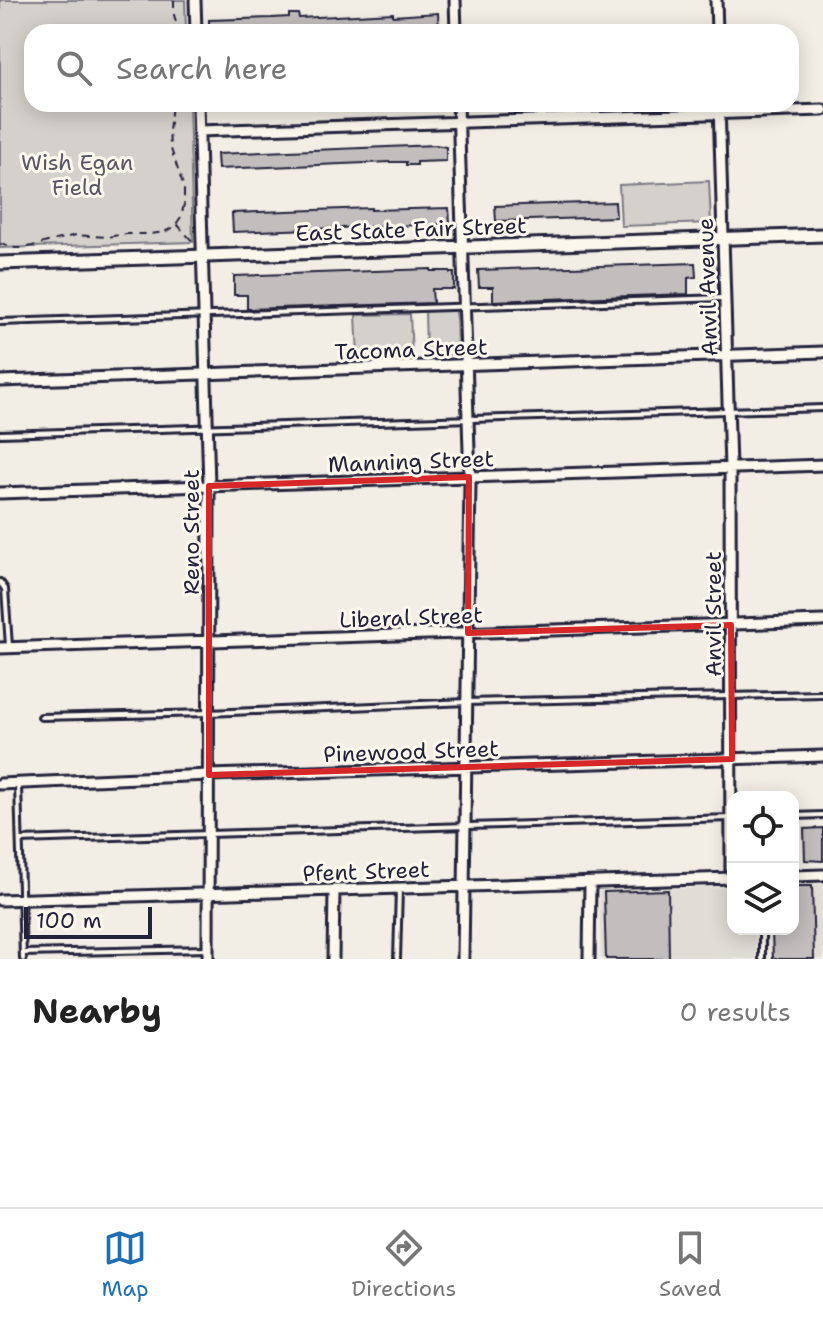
<!DOCTYPE html>
<style>
body{margin:0;font-family:"Shantell Sans",sans-serif;background:#f6f6f6;color:#222}
.controls{position:absolute;right:24px;bottom:24px;display:grid;overflow:hidden;border-radius:16px;box-shadow:0 4px 20px #0003}
.controls button{width:72px;height:72px;display:grid;place-items:center;padding:0;border:0;border-bottom:2px solid #e0e0e0;background:#fff;color:#222;font:40px sans-serif}
.scale{position:absolute;left:24px;bottom:20px;width:128px;box-sizing:border-box;padding-left:8px;border:4px solid #22223b;border-top:0;font-size:22px;line-height:28px;white-space:nowrap;color:#22223b;-webkit-text-stroke:6px #fbf7ec;paint-order:stroke}
.list{margin:0;padding:0;list-style:none}
h2{display:flex;justify-content:space-between;align-items:center;height:104px;margin:0;padding:0 32px;font-size:34px}
h2 small{font-size:26px;font-weight:400;color:#767676}
.icon{flex:none;width:44px;height:44px;fill:none;stroke:currentColor;stroke-width:2;stroke-linecap:round;stroke-linejoin:round}
.map{position:relative;flex:none;width:823px;height:959px;overflow:hidden}
.search{position:absolute;background:#fff;box-shadow:0 4px 20px #0003;left:24px;right:24px;top:24px;height:88px;display:flex;align-items:center;gap:20px;box-sizing:border-box;padding:0 28px;border-radius:24px;color:#767676;font-size:30px}
.sheet{height:248px;background:#fff}
nav{display:flex;justify-content:space-around;align-items:center;box-sizing:border-box;height:112px;border-top:2px solid #e0e0e0;background:#fff;font-size:22px;color:#767676}
nav a{display:grid;justify-items:center;gap:4px}
nav .on{color:#1f6fb2}
.map>svg:first-child{display:block}
.built{fill:#e0dcd6}
.green{fill:#d4d1cc;stroke:#7b7a84;stroke-width:2}
.building{fill:#c2bebe;stroke:#22223b;stroke-width:2}
.lines{fill:none;stroke-linecap:round;stroke-linejoin:round}
.service-casing{stroke:#22223b;stroke-width:10}
.minor-casing{stroke:#22223b;stroke-width:15}
.tertiary-casing{stroke:#22223b;stroke-width:17}
.path{stroke:#22223b;stroke-width:2;stroke-dasharray:8 6;stroke-linecap:butt}
.service{stroke:#fbf7ec;stroke-width:4}
.minor{stroke:#fbf7ec;stroke-width:9}
.tertiary{stroke:#fbf7ec;stroke-width:11}
.marked{fill:none;stroke:#d62828;stroke-width:6;stroke-linejoin:round}
.labels{text-anchor:middle;stroke-width:6;stroke-linejoin:round;paint-order:stroke}
.park-label{font-size:22px;fill:#575766;stroke:#fbf7ec}
.street-label{font-size:22px;fill:#22223b;stroke:#fbf7ec}
</style>
<div class="map">
<svg width="823" height="959" viewBox="0 0 823 959">
<rect width="100%" height="100%" fill="#f2eee5"/>
<filter id="ink" filterUnits="userSpaceOnUse"><feTurbulence type="fractalNoise" baseFrequency=".0125" numOctaves="2"/><feDisplacementMap in="SourceGraphic" scale="16" xChannelSelector="R" yChannelSelector="G"/><feConvolveMatrix kernelMatrix="1 2 1 2 8 2 1 2 1" color-interpolation-filters="sRGB"/></filter>
<g filter="url(#ink)">
<path class="built" d="M823 884V959H771L770 929H793V885Z
M733 887V929H755L756 959H601L599 891Z"/>
<path class="green" d="M0 0H185L186 32H32V104H189L193 242 0 248Z
M709 181 711 223 621 226 619 185Z
M425 310H456L457 354 426 355Z
M410 314 412 356 358 357 356 315Z"/>
<path class="building" d="M393 13V16L438 13 439 28 399 30V27L311 32H305V28L283 29V32H209V20L272 18 289 17V14H298L299 18Z
M436 145 446 147V161L417 162V165H406V162H390L218 169 217 154Z
M615 202 616 217 496 221 495 206Z
M371 208V210L449 208 450 222H445V224L233 232 232 213Z
M695 263 696 277 688 278V294L493 301V287H479L478 270Z
M431 269V271H450V273H454V289H432L433 303 247 309V295H234V276Z
M823 828V861L805 860 804 829Z
M793 886H812L814 959H773L772 929H793Z
M668 890 669 959H606L604 892Z"/>
<g class="lines">
<g class="service-casing">
<path id="service" d="M0 322 723 298
M0 434 823 408
M0 582 5 589 9 646
M41 717 209 713 467 702 823 694
M18 785 23 959
M793 816 823 815
M20 840C257 831 494 826 731 818
M762 929V959
M23 953 208 949
M397 959 399 889"/>
</g>
<g class="minor-casing">
<path id="minor" d="M195 0 196 32
M455 0 456 32
M716 0 717 32
M198 104 209 486 208 959
M458 104 470 482 463 959
M719 104 730 468 731 878
M199 131 823 110
M0 381 823 352
M0 493 823 465
M0 648 823 621
M0 784 209 775 823 756
M793 876 823 875
M0 900 733 878
M333 959 334 890
M589 959 590 883"/>
</g>
<g class="tertiary-casing">
<path id="tertiary" d="M0 263 823 235"/>
</g>
<path class="path" d="M174 0V15L179 32
M177 224 193 242
M0 244 15 248H24L76 235 106 237 127 234H150L164 232 174 227 181 217 184 204V188L170 146 169 131 172 104"/>
<use href="#service" class="service"/>
<use href="#minor" class="minor"/>
<use href="#tertiary" class="tertiary"/>
</g>
</g>
<path class="marked" d="M469 477 468 633 731 625 732 759 209 775V486Z"/>
<g class="labels">
<g class="park-label">
<text x="77" y="170">Wish Egan<tspan x="77" dy="25">Field</tspan></text>
</g>
<g class="street-label">
<text transform="translate(411 229) rotate(-2)" y="8">East State Fair Street</text>
<text transform="translate(707 287) rotate(-92)" y="8">Anvil Avenue</text>
<text transform="translate(411 349) rotate(-2)" y="8">Tacoma Street</text>
<text transform="translate(411 461) rotate(-2)" y="8">Manning Street</text>
<text transform="translate(191 532) rotate(-90)" y="8">Reno Street</text>
<text transform="translate(713 614) rotate(-90)" y="8">Anvil Street</text>
<text transform="translate(411 617) rotate(-2)" y="8">Liberal Street</text>
<text transform="translate(411 751) rotate(-2)" y="8">Pinewood Street</text>
<text transform="translate(366 871) rotate(-2)" y="8">Pfent Street</text>
</g>
</g>
</svg>
<div class="controls">
<button><svg class="icon" aria-label="locate" viewBox="0 0 24 24"><circle cx="12" cy="12" r="6"/><path d="M12 2v4M12 18v4M2 12h4M18 12h4"/></svg></button>
<button><svg class="icon" aria-label="layers" viewBox="0 0 24 24"><path d="M12 4l9 5-9 5-9-5zM3 14l9 5 9-5"/></svg></button>
</div>
<div class="scale">100 m</div>
<div class="search"><svg class="icon" aria-label="search" viewBox="0 0 24 24"><circle cx="10" cy="10" r="6"/><path d="M15 15l6 6"/></svg>Search here</div>
</div>
<section class="sheet">
<h2>Nearby<small>0 results</small></h2>
<ul class="list">
</ul>
</section>
<nav>
<a class="on"><svg class="icon" aria-label="map" viewBox="0 0 24 24"><path d="M3 6l6-2 6 2 6-2v14l-6 2-6-2-6 2zM9 4v14M15 6v14"/></svg>Map</a>
<a><svg class="icon" aria-label="directions" viewBox="0 0 24 24"><path d="M12 3l9 9-9 9-9-9zM9 14v-3h6M13 9l2 2-2 2"/></svg>Directions</a>
<a><svg class="icon" aria-label="saved" viewBox="0 0 24 24"><path d="M7 4h10v16l-5-4-5 4z"/></svg>Saved</a>
</nav>
